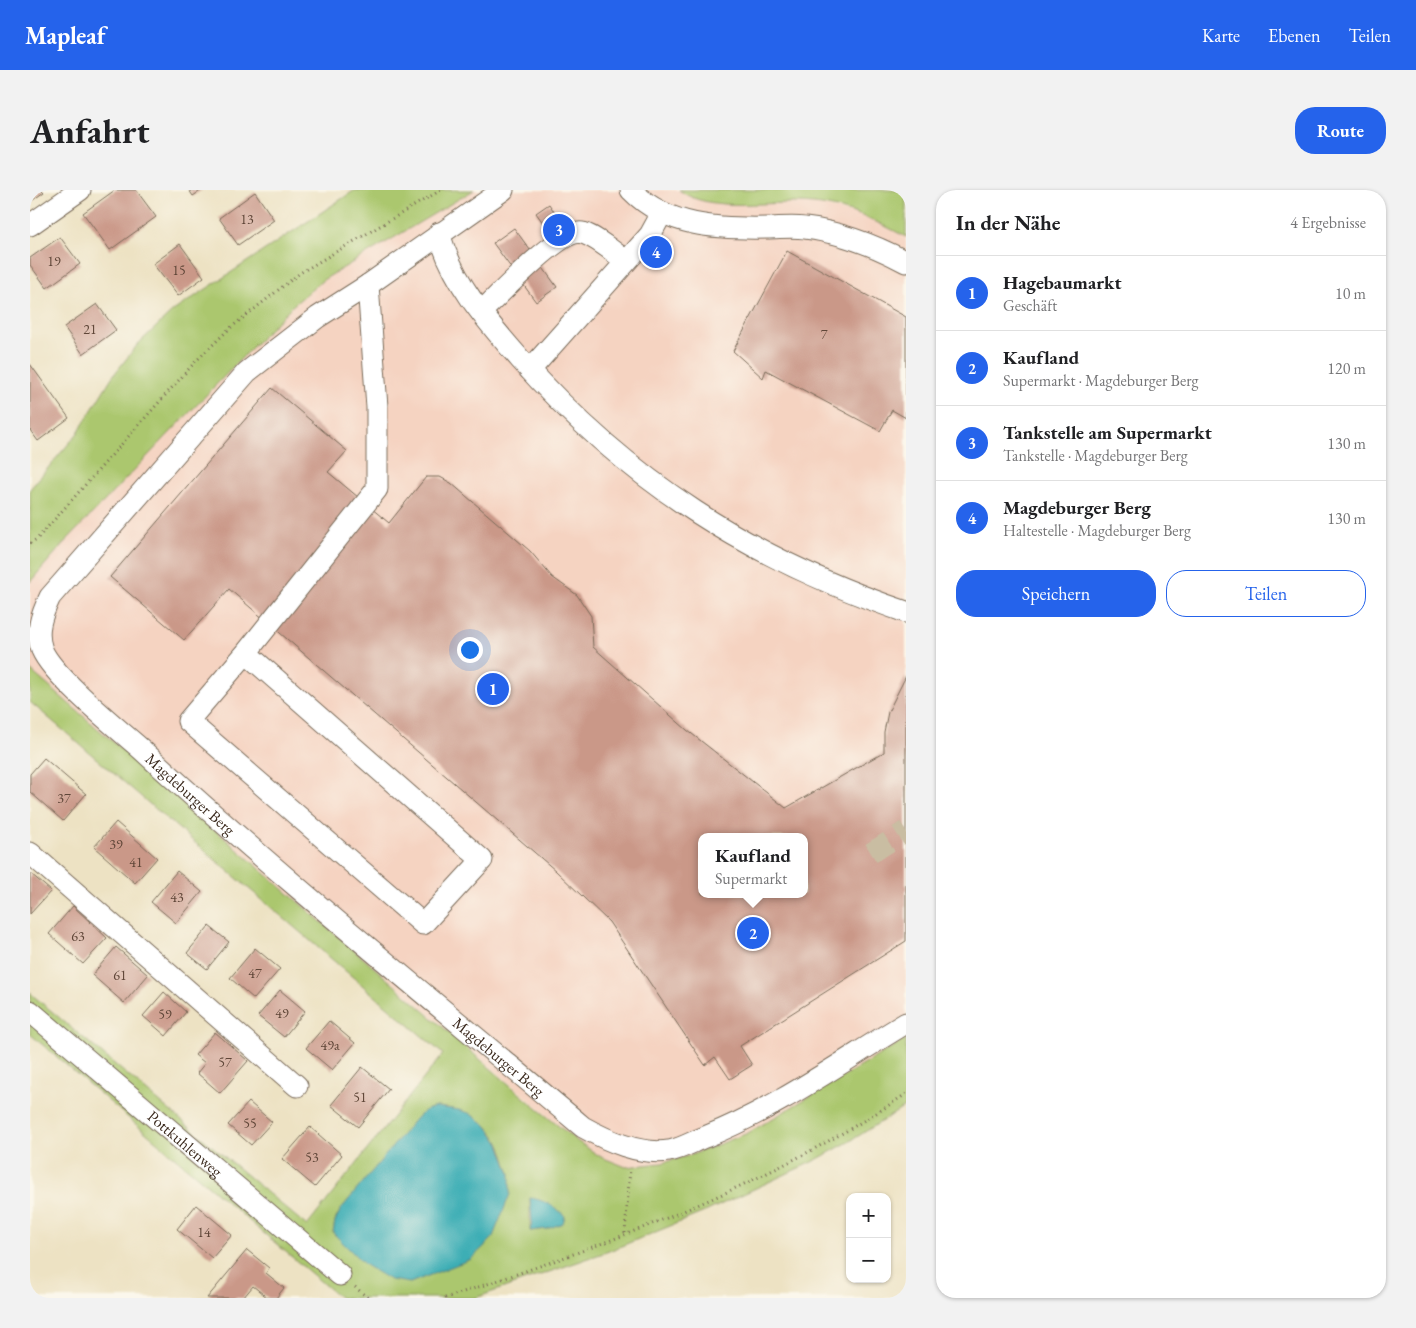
<!DOCTYPE html>
<html lang="de">
<meta charset="utf-8">
<style>
body{margin:0;font-family:"EB Garamond",serif;background:#f2f2f2;color:#202124}
.controls{position:absolute;right:15px;bottom:15px;display:grid;overflow:hidden;border-radius:10px;box-shadow:0 1px 4px #0004}
.controls button{width:45px;height:45px;display:grid;place-items:center;padding:0;border:0;border-bottom:1px solid #e0e0e0;background:#fff;color:#202124;font:25px sans-serif}
.you{position:absolute;left:439px;top:459px;width:18px;height:18px;margin:-12px;border:4px solid #fff;border-radius:50%;background:#1a73e8;box-shadow:0 0 0 8px #1a73e833}
.badge{display:grid;place-items:center;width:32px;height:32px;border-radius:50%;background:#2563eb;color:#fff;font-size:16px;font-weight:700}
.pin{position:absolute;translate:-50% -50%;border:2px solid #fff;box-shadow:0 1px 5px #0006}
.popup{position:absolute;left:668px;top:643px;width:110px;height:65px;box-sizing:border-box;display:grid;place-content:center;border-radius:10px;background:#fff;filter:drop-shadow(0 1px 4px #0005);font-size:16px;white-space:nowrap;color:#757577}
.popup b{font-size:19px;color:#202124}
.popup::after{content:'';position:absolute;left:50%;top:100%;margin-left:-10px;border:10px solid transparent;border-top-color:#fff}
.list{margin:0;padding:0;list-style:none}
h2{display:flex;justify-content:space-between;align-items:center;height:65px;margin:0;padding:0 20px;font-size:21px}
h2 small{font-size:16px;font-weight:400;color:#757577}
.list li{display:grid;grid-template-columns:32px 1fr auto;gap:15px;align-items:center;box-sizing:border-box;height:75px;padding:0 20px;border-top:1px solid #e0e0e0}
.list b{display:block;font-size:19px;white-space:nowrap}
.list p{margin:0;font-size:16px;white-space:nowrap;color:#757577}
.list em{font-size:16px;font-style:normal;color:#757577}
.actions{display:flex;gap:10px;padding:15px 20px}
.actions a{flex:1;padding:11px 0;border:1px solid #2563eb;border-radius:20px;text-align:center;font-size:18px;color:#2563eb}
.actions .main{background:#2563eb;color:#fff}
.map{position:relative;flex:none;width:876px;height:1108px;overflow:hidden;border-radius:20px}
header{display:flex;align-items:center;gap:30px;box-sizing:border-box;height:70px;padding:0 25px;background:#2563eb;color:#fff}
header strong{font-size:24px}
nav{display:flex;gap:28px;margin-inline-start:auto;font-size:18px}
.intro{display:flex;align-items:center;justify-content:space-between;box-sizing:border-box;height:120px;padding:0 30px}
h1{margin:0;font-size:35px}
.button{padding:12px 22px;border-radius:20px;background:#2563eb;color:#fff;font-size:18px;font-weight:700}
main{display:flex;gap:30px;padding:0 30px}
aside{flex:1;background:#fff;border-radius:20px;box-shadow:0 1px 4px #0004}
.map>svg:first-child{display:block}
.built{fill:#f5d3c1;fill-rule:evenodd}
.green{fill:#abc76e;stroke:#737846;fill-rule:evenodd}
.water{fill:#3daeb5;stroke:#3c6c6a}
.building{fill:#ca9888;fill-rule:evenodd}
.lines{fill:none;stroke-linecap:round;stroke-linejoin:round}
.minor-tunnel{stroke:#c9bda2;stroke-width:21;stroke-dasharray:21 11;stroke-linecap:butt}
.minor-casing{stroke:#796a58;stroke-width:23}
.path{stroke:#796a58;stroke-width:3;stroke-dasharray:1 4;stroke-linecap:butt}
.minor{stroke:#fff;stroke-width:21}
.labels{text-anchor:middle;stroke-width:4;stroke-linejoin:round;paint-order:stroke}
.number-label{font-size:14px;fill:#5f4638}
.street-label{font-size:16px;fill:#3b2a1e;stroke:#fbf7ec}
</style>
<header>
<strong>Mapleaf</strong>
<nav><a>Karte</a><a>Ebenen</a><a>Teilen</a></nav>
</header>
<div class="intro"><h1>Anfahrt</h1><a class="button">Route</a></div>
<main>
<div class="map">
<svg width="876" height="1108" viewBox="0 0 876 1108">
<rect width="100%" height="100%" fill="#fbf7ec"/>
<filter id="ink" filterUnits="userSpaceOnUse"><feTurbulence type="fractalNoise" baseFrequency=".02" numOctaves="2"/><feDisplacementMap in="SourceGraphic" scale="10" xChannelSelector="R" yChannelSelector="G"/><feConvolveMatrix kernelMatrix="1 2 1 2 8 2 1 2 1" color-interpolation-filters="sRGB"/></filter>
<filter id="wash" filterUnits="userSpaceOnUse"><feTurbulence type="fractalNoise" baseFrequency=".0096" numOctaves="4" result="noise"/><feDisplacementMap in="SourceGraphic" scale="20" xChannelSelector="R" yChannelSelector="G"/><feGaussianBlur stdDeviation="1.12" result="paint"/><feColorMatrix in="noise" values="0 0 0 0 0 0 0 0 0 0 0 0 0 0 0 0 0 1.4 0 .05"/><feComposite in="paint" operator="in"/></filter>
<g filter="url(#wash)">
<rect width="100%" height="100%" fill="#ede2c3"/>
<path class="built" d="M444 0H649L653 3 784 14 841 28 876 47V849L718 943 661 965 632 973 596 977 571 967 547 951 0 480V392L35 352 261 117 293 90ZM672 647H774V704H672Z"/>
<path class="green" d="M325 0H444L293 90 261 117 35 352 0 392V299L47 244 82 187 108 154 143 121Z
M649 0H876V47C846 31 817 17 783 14 744 9 681 25 649 0Z
M0 480 504 916 547 951 571 967 596 977 632 973 661 965 718 943 876 849V916L822 950 786 970 677 1021 579 1061 445 1108H310L0 844V803L277 1036 413 864 0 512ZM406 917C430 918 456 928 468 951 474 961 476 974 480 984L409 1081 380 1093 303 1043 305 1031 311 1019 396 920ZM500 1008 517 1039 500 1041Z"/>
<path class="water" d="M406 917 429 920 439 923 456 935 468 951 480 984V1004L462 1049 441 1069 380 1093 360 1090 335 1075 303 1043 305 1031 311 1019 386 928 396 920Z
M500 1008C512 1009 526 1017 535 1026L533 1033 517 1039 500 1041 502 1031Z"/>
<g id="blocks">
<path class="building" d="M0 0H12L14 2 0 12Z
M85 0H106L126 27 80 60 53 23Z
M159 0H172L163 6Z
M225 2 244 30 208 55 189 28Z
M519 14 533 35 521 44 506 23Z
M484 38 527 97 506 112 463 53Z
M30 47 50 74 17 98 0 75V68Z
M150 54 174 87 148 106 123 74Z
M757 61 876 127V228L862 220 850 241 736 180 733 188 703 161Z
M67 114 86 140 53 164 34 137Z
M0 174 39 228 8 251 0 240Z
M242 198 317 261 298 282 359 333 396 287H410L421 293 500 361 522 387 547 405 561 426 563 457 657 540 756 618 854 562V542L858 522 876 486V751L710 856 722 875 700 889 685 867 675 875 579 732 526 681 199 399 154 450 80 387ZM672 647H774V704H672Z
M14 568 56 604 33 631 0 602V584Z
M86 632 127 668 105 693 64 657Z
M147 681 172 702 146 733 121 712Z
M0 683 21 701 0 724Z
M43 716 77 748 53 774 19 744Z
M179 736 199 752 177 779 157 763Z
M86 757 118 785 94 813 62 785Z
M225 758 250 779 224 809 200 788Z
M250 800 275 821 254 847 228 826Z
M134 802 156 822 136 846 113 826Z
M299 831 325 853 302 880 276 858Z
M185 842 218 871 190 903 167 883 175 873 165 865Z
M332 877 359 899 328 937 301 915Z
M219 912 242 932 221 955 198 935Z
M280 937 312 965 285 997 252 969Z
M166 1015 202 1045 182 1068 147 1039Z
M217 1060 239 1078 236 1083 254 1098 246 1108H238L223 1096 213 1108H177Z"/>
</g>
</g>
<g filter="url(#ink)">
<use href="#blocks" fill-opacity="0" stroke="#796a58" stroke-width="1"/>
<g class="lines">
<path class="minor-tunnel" d="M841 663 876 641"/>
<g class="minor-casing">
<g id="minor">
<path id="s1" d="M473 0 338 95 288 127 217 182 20 407C12 424 5 441 12 460 23 486 87 538 111 559 253 690 405 812 553 937 578 951 609 965 639 961 651 959 664 951 675 947 746 919 811 872 876 833"/>
<path d="M601 0C637 37 688 39 737 38 749 38 762 36 775 38 809 42 846 56 876 72"/>
<path d="M0 35 50 0"/>
<path d="M409 43C423 93 456 130 490 169 599 292 721 369 876 422"/>
<path d="M451 122C468 106 532 37 553 43 568 48 583 62 596 71"/>
<path d="M500 180 620 45 632 23"/>
<path d="M216 463 452 670 393 734 158 531 216 463 347 299V217L338 95"/>
<path d="M0 663 267 896"/>
<path id="s2" d="M0 821 310 1085"/>
</g>
</g>
<path class="path" d="M0 353 7 349 165 172 199 139 270 83 411 0
M595 1043 600 979
M325 1097 338 1108
M415 1108C574 1056 736 997 876 904"/>
<use href="#minor" class="minor"/>
</g>
</g>
<g class="labels">
<g class="number-label">
<text x="217" y="34">13</text>
<text x="24" y="76">19</text>
<text x="149" y="85">15</text>
<text x="60" y="144">21</text>
<text x="794" y="149">7</text>
<text x="34" y="613">37</text>
<text x="86" y="659">39</text>
<text x="106" y="677">41</text>
<text x="147" y="712">43</text>
<text x="48" y="751">63</text>
<text x="225" y="788">47</text>
<text x="90" y="790">61</text>
<text x="252" y="828">49</text>
<text x="135" y="829">59</text>
<text x="300" y="860">49a</text>
<text x="195" y="877">57</text>
<text x="330" y="912">51</text>
<text x="220" y="938">55</text>
<text x="282" y="972">53</text>
<text x="174" y="1047">14</text>
</g>
<g class="street-label">
<text dy="6" stroke="none"><textPath href="#s1" startOffset="876">Magdeburger Berg</textPath></text>
<text dy="6" stroke="none"><textPath href="#s1" startOffset="1281">Magdeburger Berg</textPath></text>
<text dy="6" stroke="none"><textPath href="#s2" startOffset="204">Pottkuhlenweg</textPath></text>
</g>
</g>
</svg>
<div class="controls">
<button>+</button>
<button>−</button>
</div>
<div class="you"></div>
<div class="pin badge" style="left:463px;top:499px">1</div>
<div class="pin badge" style="left:723px;top:743px">2</div>
<div class="popup"><b>Kaufland</b>Supermarkt</div>
<div class="pin badge" style="left:529px;top:40px">3</div>
<div class="pin badge" style="left:626px;top:62px">4</div>
</div>
<aside>
<h2>In der Nähe<small>4 Ergebnisse</small></h2>
<ul class="list">
<li><span class="badge">1</span><div><b>Hagebaumarkt</b><p>Geschäft</p></div><em>10 m</em></li>
<li><span class="badge">2</span><div><b>Kaufland</b><p>Supermarkt · Magdeburger Berg</p></div><em>120 m</em></li>
<li><span class="badge">3</span><div><b>Tankstelle am Supermarkt</b><p>Tankstelle · Magdeburger Berg</p></div><em>130 m</em></li>
<li><span class="badge">4</span><div><b>Magdeburger Berg</b><p>Haltestelle · Magdeburger Berg</p></div><em>130 m</em></li>
</ul>
<div class="actions"><a class="main">Speichern</a><a>Teilen</a></div>
</aside>
</main>
